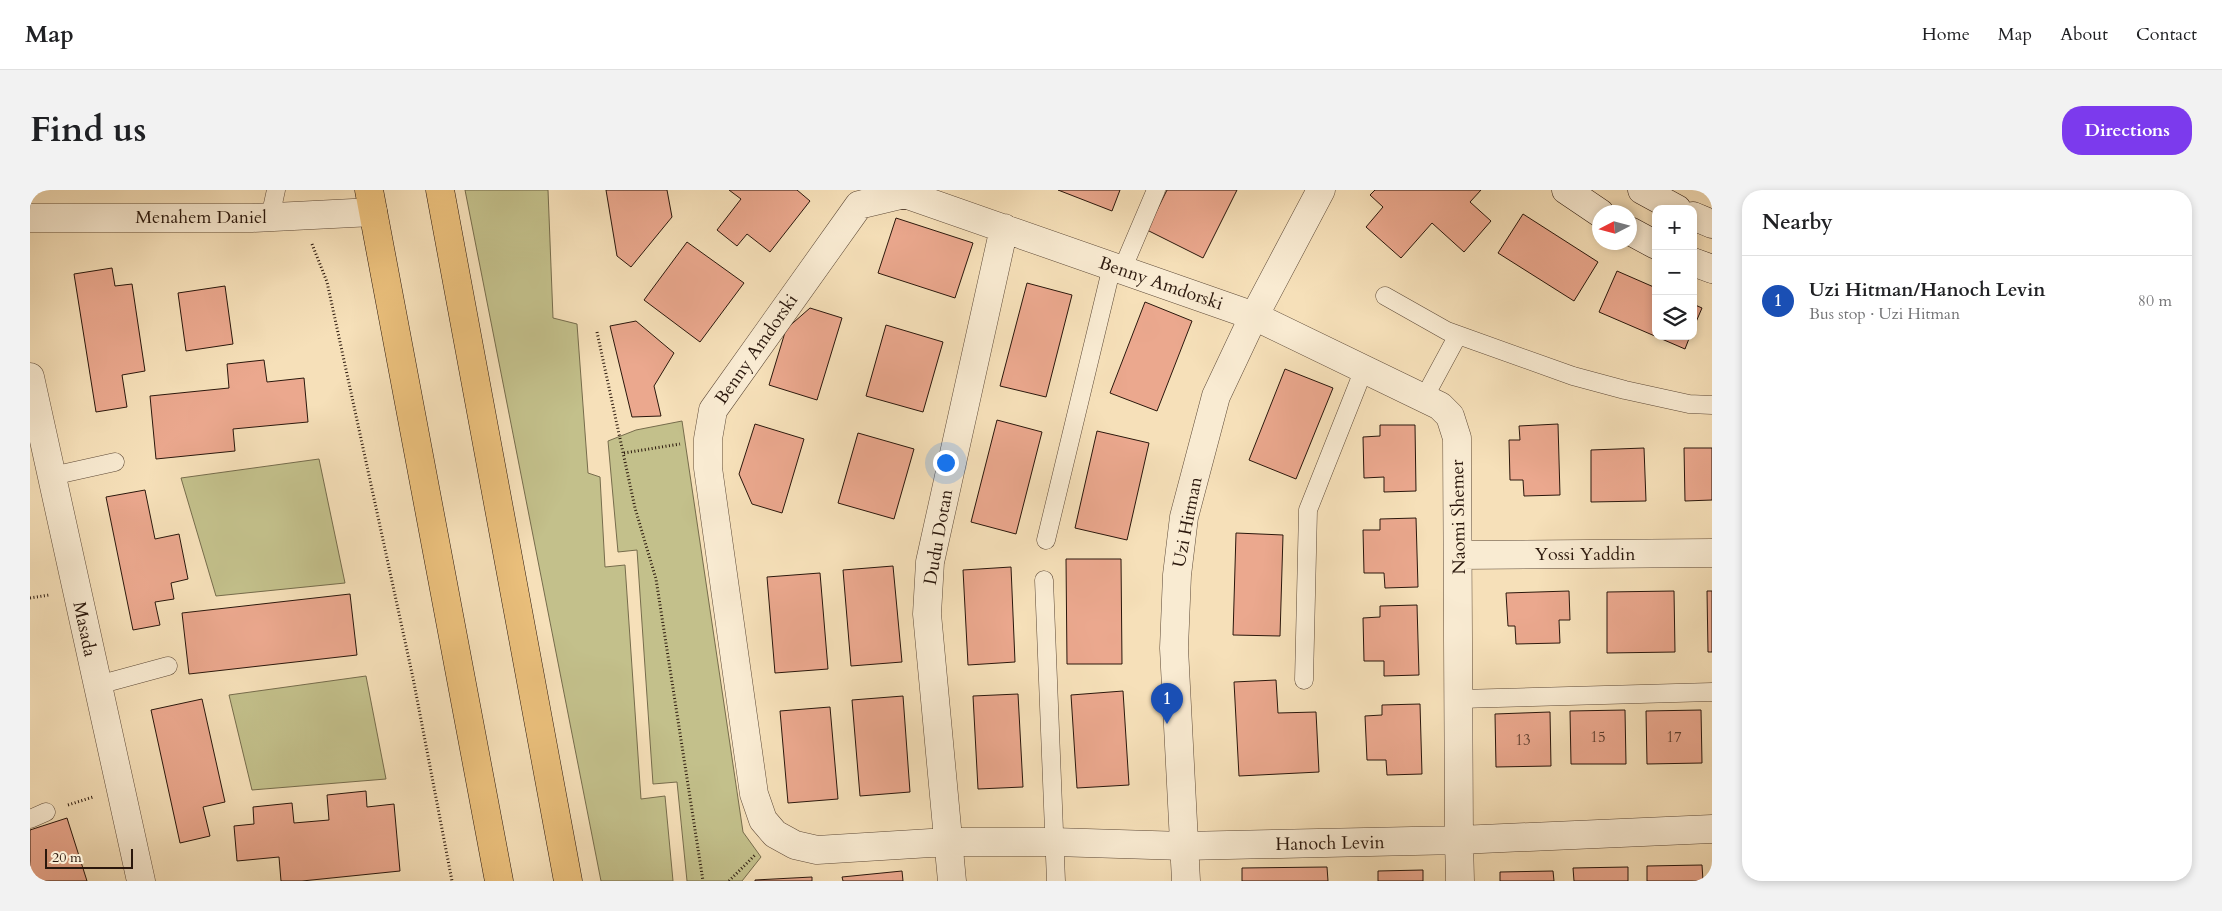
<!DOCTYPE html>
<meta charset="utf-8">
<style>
body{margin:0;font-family:Cardo,serif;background:#f2f2f2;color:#202124}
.controls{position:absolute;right:15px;top:15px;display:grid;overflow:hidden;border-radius:10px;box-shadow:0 2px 8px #0003}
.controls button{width:45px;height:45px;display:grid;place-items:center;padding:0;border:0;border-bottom:1px solid #e0e0e0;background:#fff;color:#202124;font:25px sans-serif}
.compass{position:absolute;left:1562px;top:15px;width:45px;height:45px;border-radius:50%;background:#fff;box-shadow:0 2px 8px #0003;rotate:264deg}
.scale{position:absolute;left:15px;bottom:12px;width:88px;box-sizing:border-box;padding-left:5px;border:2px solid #2a170c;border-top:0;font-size:14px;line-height:18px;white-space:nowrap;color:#2a170c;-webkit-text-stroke:4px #f9ebd2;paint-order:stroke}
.you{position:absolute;left:915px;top:272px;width:18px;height:18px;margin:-12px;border:4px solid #fff;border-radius:50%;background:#1a73e8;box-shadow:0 0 0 8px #1a73e833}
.badge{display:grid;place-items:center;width:32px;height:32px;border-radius:50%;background:#7c3aed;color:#fff;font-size:16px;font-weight:700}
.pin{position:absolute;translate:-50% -41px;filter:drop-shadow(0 1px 2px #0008)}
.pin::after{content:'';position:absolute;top:26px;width:18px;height:15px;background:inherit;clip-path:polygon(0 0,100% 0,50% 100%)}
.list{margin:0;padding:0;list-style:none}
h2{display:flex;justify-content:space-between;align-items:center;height:65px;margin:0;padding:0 20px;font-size:21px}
h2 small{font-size:16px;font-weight:400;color:#757577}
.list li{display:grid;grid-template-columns:32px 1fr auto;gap:15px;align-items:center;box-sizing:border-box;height:90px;padding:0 20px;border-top:1px solid #e0e0e0}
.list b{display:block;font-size:19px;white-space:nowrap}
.list p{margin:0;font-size:16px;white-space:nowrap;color:#757577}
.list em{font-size:16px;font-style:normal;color:#757577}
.icon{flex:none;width:28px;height:28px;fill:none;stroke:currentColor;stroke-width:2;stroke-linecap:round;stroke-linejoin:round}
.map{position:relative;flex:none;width:1682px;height:691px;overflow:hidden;border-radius:20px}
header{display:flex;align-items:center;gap:30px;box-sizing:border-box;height:70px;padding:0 25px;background:#fff;border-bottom:1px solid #e0e0e0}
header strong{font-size:24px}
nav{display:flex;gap:28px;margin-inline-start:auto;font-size:18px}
.intro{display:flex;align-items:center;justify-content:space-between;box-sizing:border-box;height:120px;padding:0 30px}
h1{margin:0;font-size:35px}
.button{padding:12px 22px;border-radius:20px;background:#7c3aed;color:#fff;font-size:18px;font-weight:700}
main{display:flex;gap:30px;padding:0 30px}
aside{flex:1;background:#fff;border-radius:20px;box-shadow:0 2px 8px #0003}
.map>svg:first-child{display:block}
.green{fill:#c3c08b;stroke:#766c4c}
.building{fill:#eba88e;stroke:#2a170c}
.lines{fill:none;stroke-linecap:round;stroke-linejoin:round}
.service-casing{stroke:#5d4937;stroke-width:19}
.minor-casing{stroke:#5d4937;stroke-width:29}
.tertiary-casing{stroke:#5d4937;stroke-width:29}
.secondary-casing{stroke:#2a170c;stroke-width:29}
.trunk-casing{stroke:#2a170c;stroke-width:29}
.path{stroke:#2a170c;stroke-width:3;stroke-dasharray:1 2.5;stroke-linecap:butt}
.service{stroke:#f9ebd2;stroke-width:18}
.minor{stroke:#f9ebd2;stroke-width:28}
.tertiary{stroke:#f9ebd2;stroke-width:28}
.secondary{stroke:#f9ebd2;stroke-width:28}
.trunk{stroke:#ebc07c;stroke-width:28}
.labels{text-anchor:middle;stroke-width:4;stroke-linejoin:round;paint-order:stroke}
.number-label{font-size:15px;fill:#5a3b2c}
.street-label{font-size:18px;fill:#2a170c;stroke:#f9ebd2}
</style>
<header>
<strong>Map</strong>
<nav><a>Home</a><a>Map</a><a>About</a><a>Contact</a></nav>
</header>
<div class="intro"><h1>Find us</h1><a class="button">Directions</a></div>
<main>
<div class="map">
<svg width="1682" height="691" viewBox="0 0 1682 691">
<rect width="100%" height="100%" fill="#f6e0b9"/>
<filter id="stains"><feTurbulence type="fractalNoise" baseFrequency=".004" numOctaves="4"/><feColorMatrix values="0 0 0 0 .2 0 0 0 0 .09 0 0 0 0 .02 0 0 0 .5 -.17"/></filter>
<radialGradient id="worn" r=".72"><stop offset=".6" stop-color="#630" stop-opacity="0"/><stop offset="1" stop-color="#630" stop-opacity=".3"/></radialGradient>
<path class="green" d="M435 0H518L523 128 547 134 558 283 570 287 575 377 595 375 611 609 635 606 643 691H571Z
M652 231 713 642 731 667 712 691H657L647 592 623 594 607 360 588 362 578 251 606 240Z
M289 269 315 393 186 406 151 288Z
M336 486 356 589 222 600 199 505Z"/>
<path class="building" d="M576 0H637L642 27 601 77 587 66Z
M699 0H767L780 11 740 62 717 44 707 56 687 40 711 9Z
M1028 0H1090L1082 21Z
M1137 0H1207L1173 68 1117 40Z
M1345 0H1451L1440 12 1461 31 1434 62 1402 33 1371 68 1336 37 1353 17 1340 5Z
M1493 24 1568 72 1544 111 1468 63Z
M866 28 943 53 925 108 848 83Z
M657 52 714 93 670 152 614 110Z
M82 78 85 96 102 94 115 181 92 185 97 217 66 222 44 84Z
M1587 81 1626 98V146H1660L1655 159 1569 122Z
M997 93 1042 105 1016 207 970 196Z
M195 96 203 154 156 161 148 103Z
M1115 112 1162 131 1127 221 1080 203Z
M1663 114 1672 118 1663 139Z
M780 118 812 128 787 210 739 195 756 139Z
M606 131 644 163 624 196 631 226 602 227 580 136Z
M856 135 913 152 893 222 836 206Z
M234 170 237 192 274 188 278 232 203 239 205 261 126 269 120 206 199 198 197 174Z
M1255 179 1303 198 1266 289 1219 270Z
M967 230 1012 242 986 344 941 332Z
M725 234 774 249 752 323 722 314 709 284Z
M1528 234 1530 305 1494 306 1493 290H1480L1479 250H1490L1489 236Z
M1350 235H1385L1386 301 1354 302V287L1334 288 1333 247 1350 246Z
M1067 241 1119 253 1097 350 1045 338Z
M828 243 884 259 864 329 808 313Z
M1614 258 1616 311 1561 312V260Z
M1654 258H1682V310L1655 311Z
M115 300 125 349 149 344 158 389 141 393 144 409 125 412 130 435 103 440 76 307Z
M1386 328 1388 397 1355 398 1354 383H1334L1333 340H1350V329Z
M1206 343 1253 345 1250 446 1203 445Z
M1036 369H1091L1092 474H1037Z
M863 376 872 472 821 476 813 380Z
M981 377 985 472 938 475 933 380Z
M790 383 798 479 745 483 737 387Z
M1539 401 1540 430H1529L1530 453 1486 454 1485 436H1478L1476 403Z
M1644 401 1645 462 1577 463V402Z
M1677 401H1682V462H1678Z
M320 404 327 465 159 484 152 423Z
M1387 415 1389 485 1354 486V471H1334L1333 428 1350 427V416Z
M1246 490 1248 523 1286 522 1289 582 1209 586 1204 492Z
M1093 501 1099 595 1047 598 1041 505Z
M988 504 993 597 948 599 943 506Z
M873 506 880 602 830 606 822 510Z
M172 509 195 612 173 617 180 646 150 653 121 520Z
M1390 514 1392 584 1357 585 1356 570H1337L1335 526 1352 525V515Z
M800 517 808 609 758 613 750 521Z
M1595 520 1596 574H1541L1540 521Z
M1671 520 1672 573 1617 574 1616 521Z
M1520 522 1521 576 1466 577 1465 524Z
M336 601 337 617 364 614 370 681 272 691H251L249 667 207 671 204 636 224 634 223 617 262 613 264 633 299 630 297 605Z
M37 628 57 691H0V640Z
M1672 675 1673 691H1617V676Z
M1297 677 1298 691H1212V678Z
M1598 677V691H1544L1543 678Z
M1393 680V691H1348V681Z
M872 681 873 691H813L812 687Z
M1523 681 1524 691H1470V682Z
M782 687V691H725V690Z"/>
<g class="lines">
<g class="service-casing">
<path id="service" d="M228 26 241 23 246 0
M1092 80 1126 0
M1355 106 1417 141 1543 186 1595 200 1659 214 1682 215
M1394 208 1428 145
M22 286 85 272
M1016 350 1082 76
M1014 390 1026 691
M1274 490 1278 320 1334 179
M68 495 138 476
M1429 509 1682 502
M0 629 16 622"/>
</g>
<g class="minor-casing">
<path id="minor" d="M0 28H222L343 22
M1428 365 1682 363
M922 691 897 424 900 372 974 38
M1430 691 1429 650 1427 248 1420 226 1410 216 1224 126 875 4 829 15 683 220 678 249V278L724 604 733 630 745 644 765 655 787 660 917 652H1024L1154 656 1429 650 1682 639"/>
</g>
<g class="tertiary-casing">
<path id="tertiary" d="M0 187 111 691
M1156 691 1144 458 1147 385 1154 327 1186 206 1219 136 1291 0"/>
</g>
<g class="secondary-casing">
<path id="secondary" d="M1536 0 1570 23
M1612 0 1647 19
M1663 26 1682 34
M1600 41 1626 55
M1663 72 1682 79"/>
</g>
<g class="trunk-casing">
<path id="trunk" d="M339 0 469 691
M410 0 538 691"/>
</g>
<path class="path" d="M282 54 297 92 383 488 422 691
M567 142 605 318 626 389 673 691
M594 263 650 254
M0 408 19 405
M38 615 63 607
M699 691 725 665"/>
<use href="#service" class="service"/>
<use href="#minor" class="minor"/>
<use href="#tertiary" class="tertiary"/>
<use href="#secondary" class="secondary"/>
<use href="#trunk" class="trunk"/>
</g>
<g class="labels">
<g class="number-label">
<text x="1568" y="552">15</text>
<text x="1644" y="552">17</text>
<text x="1493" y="555">13</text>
</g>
<g class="street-label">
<text x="171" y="33">Menahem Daniel</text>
<text transform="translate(1131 93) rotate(19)" y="6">Benny Amdorski</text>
<text transform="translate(726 159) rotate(-55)" y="6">Benny Amdorski</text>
<text transform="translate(1428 327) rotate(-91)" y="6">Naomi Shemer</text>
<text transform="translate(1157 332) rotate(-79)" y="6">Uzi Hitman</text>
<text transform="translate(908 347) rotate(-80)" y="6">Dudu Dotan</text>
<text x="1555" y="370">Yossi Yaddin</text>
<text transform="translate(55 439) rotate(78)" y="6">Masada</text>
<text transform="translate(1300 653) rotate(-1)" y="6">Hanoch Levin</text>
</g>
</g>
<rect width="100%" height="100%" filter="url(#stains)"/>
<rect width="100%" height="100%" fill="url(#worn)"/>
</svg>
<div class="controls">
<button>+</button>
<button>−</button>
<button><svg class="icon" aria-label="layers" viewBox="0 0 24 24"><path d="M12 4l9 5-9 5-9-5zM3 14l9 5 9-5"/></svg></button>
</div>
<svg class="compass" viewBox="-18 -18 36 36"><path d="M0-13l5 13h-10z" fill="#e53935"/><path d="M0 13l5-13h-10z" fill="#757577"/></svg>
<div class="scale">20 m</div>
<div class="you"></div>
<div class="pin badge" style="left:1137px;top:534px;background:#1a4fb4">1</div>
</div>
<aside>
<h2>Nearby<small></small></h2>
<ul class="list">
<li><span class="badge" style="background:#1a4fb4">1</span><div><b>Uzi Hitman/Hanoch Levin</b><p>Bus stop · Uzi Hitman</p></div><em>80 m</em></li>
</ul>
</aside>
</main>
